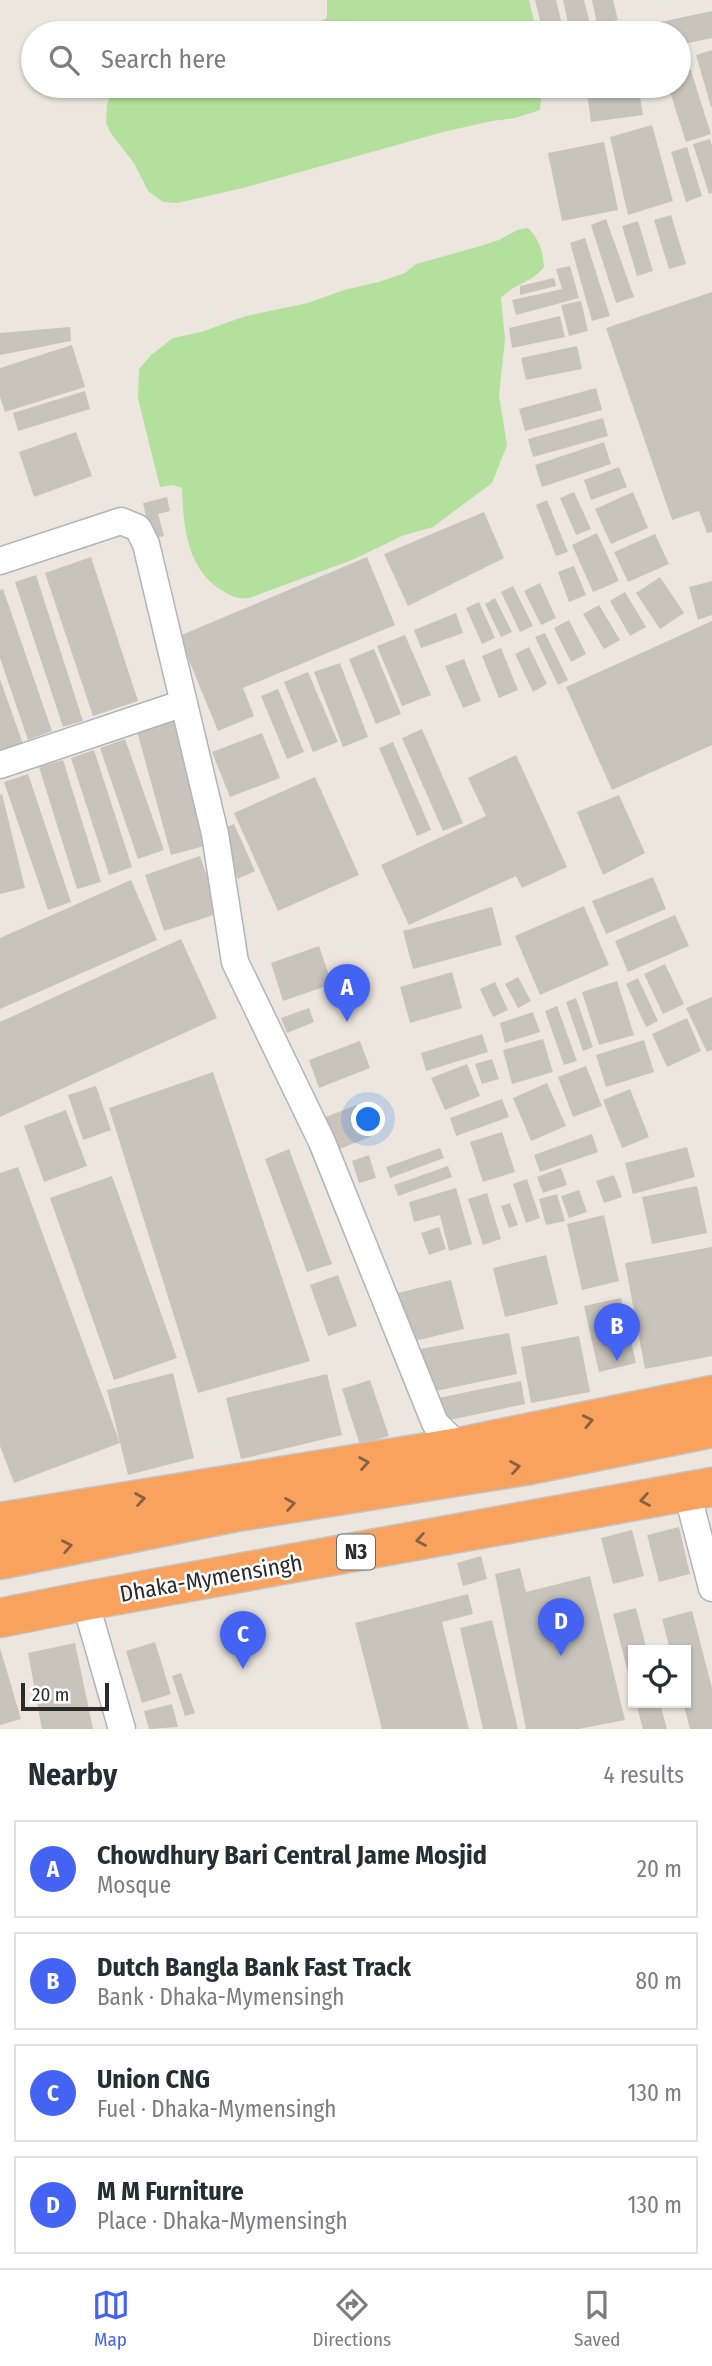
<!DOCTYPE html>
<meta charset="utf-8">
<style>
body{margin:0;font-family:"Fira Sans Condensed",sans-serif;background:#f2f2f3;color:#2b2b33}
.controls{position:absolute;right:21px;bottom:21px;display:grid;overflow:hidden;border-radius:0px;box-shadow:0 2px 5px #0004}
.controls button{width:63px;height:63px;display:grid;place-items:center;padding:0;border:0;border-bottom:2px solid #e1e1e2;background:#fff;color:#2b2b33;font:35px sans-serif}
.scale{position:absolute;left:21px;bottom:18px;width:88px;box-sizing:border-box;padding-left:7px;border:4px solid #2b2b2b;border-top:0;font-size:19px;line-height:24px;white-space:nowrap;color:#2b2b2b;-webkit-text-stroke:5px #fff;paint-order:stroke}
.you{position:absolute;left:369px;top:1120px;width:24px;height:24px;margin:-18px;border:5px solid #fff;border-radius:50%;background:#1a73e8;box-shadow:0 0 0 10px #1a73e833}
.badge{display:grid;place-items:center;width:46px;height:46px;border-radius:50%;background:#4563f3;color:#fff;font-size:23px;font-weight:700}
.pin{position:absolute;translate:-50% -58px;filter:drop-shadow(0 2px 4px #0008)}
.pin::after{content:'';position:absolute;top:37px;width:24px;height:21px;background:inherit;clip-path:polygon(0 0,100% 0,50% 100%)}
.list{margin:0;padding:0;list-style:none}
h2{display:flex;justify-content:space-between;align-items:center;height:91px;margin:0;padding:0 28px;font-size:30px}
h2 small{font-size:23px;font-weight:400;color:#7c7c81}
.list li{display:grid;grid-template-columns:46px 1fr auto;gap:21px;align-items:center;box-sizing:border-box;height:98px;margin:0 14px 14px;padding:0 14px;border:2px solid #e1e1e2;border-radius:0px}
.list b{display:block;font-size:26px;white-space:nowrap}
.list p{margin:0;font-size:23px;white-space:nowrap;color:#7c7c81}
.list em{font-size:23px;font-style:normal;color:#7c7c81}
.icon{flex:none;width:38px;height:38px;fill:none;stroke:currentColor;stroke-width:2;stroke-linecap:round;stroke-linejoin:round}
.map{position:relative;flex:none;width:712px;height:1729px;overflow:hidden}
.search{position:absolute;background:#fff;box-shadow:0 2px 5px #0004;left:21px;right:21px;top:21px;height:77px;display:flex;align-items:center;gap:18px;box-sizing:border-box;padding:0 24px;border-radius:38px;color:#7c7c81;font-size:26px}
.sheet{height:539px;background:#fff}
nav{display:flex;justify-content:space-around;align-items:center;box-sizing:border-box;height:98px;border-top:2px solid #e1e1e2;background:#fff;font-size:19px;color:#7c7c81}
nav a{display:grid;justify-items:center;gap:4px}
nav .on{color:#4563f3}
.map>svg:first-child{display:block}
.green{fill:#b3e19d}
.building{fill:#c8c4bc}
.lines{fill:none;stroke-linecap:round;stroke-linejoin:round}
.street-casing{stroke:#b1b4be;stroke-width:29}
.highway-casing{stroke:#c4c4c4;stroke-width:41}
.street{stroke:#fff;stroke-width:26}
.highway{stroke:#f8a25e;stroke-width:38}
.oneway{stroke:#876142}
.labels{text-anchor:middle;stroke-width:5;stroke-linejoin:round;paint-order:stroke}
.shield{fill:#fff;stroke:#6b6b6b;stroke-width:2}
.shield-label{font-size:21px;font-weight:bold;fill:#2b2b2b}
.street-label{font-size:23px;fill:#2b2b2b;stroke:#fff}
</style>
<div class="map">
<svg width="712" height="1729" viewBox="0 0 712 1729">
<rect width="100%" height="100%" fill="#ece6de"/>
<path class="green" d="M327 0H529L537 33H267L317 23 327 18Z
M113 86H531L541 96 540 110 515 118 492 121 443 132 243 188 177 203 163 202 148 191 134 163 110 132 106 123 107 105Z
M528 228C539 239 543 251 544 267 529 285 516 282 501 298L505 339 499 396 507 445 492 483 433 527 402 536 352 560 249 598C237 599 233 597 223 591 187 570 183 526 182 488L172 485 160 487 138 398 139 369 151 355 173 338 201 332 246 316 308 303 344 290 379 282 405 273 416 264 477 247 499 240 517 230Z"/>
<path class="building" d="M535 0H556L564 33H543Z
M563 0H584L591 27 570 32Z
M592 0H613L618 20 597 24Z
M712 11V38L679 45V33H643L642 26Z
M712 50V106L711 107 696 55Z
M686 55 711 134 686 142 668 86H679V57Z
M586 86H638L643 115 591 122Z
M652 125 673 201 628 215 610 137Z
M710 139 712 146V193L709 194 693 144Z
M604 142 618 210 562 221 548 153Z
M687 147 702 196 686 202 671 152Z
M671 215 686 264 669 269 654 220Z
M606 219 634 297 616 303 591 225Z
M638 221 653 271 637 276 622 226Z
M585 238 610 316 592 321 570 243Z
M570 266 579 298 516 315 512 300 562 289 556 269Z
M554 278 556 286 520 295V286Z
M712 292V532L707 533 699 511 672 520 606 328Z
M581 301 588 331 569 336 561 305Z
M560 316 565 337 512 348 509 328Z
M70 327 71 341 0 355V333Z
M72 345 85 387 5 412 0 397V368Z
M577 346 582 369 526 380 521 358Z
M596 388 602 410 525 431 519 409Z
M85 391 90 409 18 431 13 413Z
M603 418 608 436 533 457 528 439Z
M76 432 92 476 34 497 19 452Z
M604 442 611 464 542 487 535 465Z
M619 467 627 487 591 500 584 480Z
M574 492 591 529 576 535 560 498Z
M633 492 648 528 611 544 595 509Z
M167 497 170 511 158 514 164 536 151 539 143 503Z
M547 500 568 552 556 556 536 505Z
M484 512 504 558 408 606 384 554Z
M597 533 619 581 593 592 572 545Z
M655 534 669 564 628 582 614 552Z
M91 557 138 701 93 716 45 573Z
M367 557 395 625 243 688 254 716 218 731 179 636Z
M574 566 586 595 569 602 558 572Z
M36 575 83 721 63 727 15 582Z
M660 577 684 613 660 629 636 593Z
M712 581V615L698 620 689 587Z
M540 583 556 618 541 625 524 591Z
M513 586 533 626 520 632 501 592Z
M3 589 52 731 28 740 0 658V590Z
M625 592 646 627 630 636 610 601Z
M495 598 512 632 501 637 485 604Z
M479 602 495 638 482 644 466 608Z
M599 605 620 640 604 649 583 614Z
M456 613 463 633 421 648 414 630Z
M569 620 586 654 571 662 554 628Z
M712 621V745L612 790 566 687Z
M545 633 568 680 558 685 535 637Z
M405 635 431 695 402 706 377 646Z
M529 647 547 684 533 692 515 654Z
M501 648 518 690 499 698 482 656Z
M374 649 401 714 376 724 349 659Z
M464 659 481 701 463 708 445 666Z
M340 663 368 737 343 747 314 672Z
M308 672 338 742 313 752 284 682Z
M0 679 23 744 1 752 0 749Z
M278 689 304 752 287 759 261 696Z
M175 721 208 845 171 855 137 731Z
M422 729 463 823 443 831 402 738Z
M262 733 280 778 230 797 212 752Z
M125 739 164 850 138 859 100 748Z
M393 742 431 830 417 836 379 748Z
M94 750 132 867 109 875 71 758Z
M516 755 567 867 522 888 516 876 409 925 381 865 486 816 468 778Z
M63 760 101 882 77 889 39 767Z
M28 774 71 902 48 910 4 782Z
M315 777 359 875 278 911 234 813Z
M2 794 25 888 0 894V795Z
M619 795 645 853 603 875 577 812Z
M234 824 255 871 238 879 217 831Z
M200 856 220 913 164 931 145 875Z
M653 877 666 909 606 934 592 901Z
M131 880 157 940 0 1009V938Z
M584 906 609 965 540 995 515 936Z
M492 907 502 945 413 969 403 931Z
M675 915 689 946 628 972 615 941Z
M181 939 217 1018 0 1117V1022Z
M319 946 332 984 283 1001 271 963Z
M665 964 684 1004 663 1014 644 974Z
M452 972 462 1008 410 1023 400 987Z
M518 977 531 1001 518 1008 505 984Z
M638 978 658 1021 646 1027 626 984Z
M617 981 634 1035 599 1045 582 992Z
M495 982 508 1010 493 1017 480 989Z
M712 997V1050L707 1052 686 1008Z
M576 998 593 1047 583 1051 566 1002Z
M557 1006 577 1061 564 1065 545 1011Z
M309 1008 314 1022 287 1033 281 1018Z
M533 1012 540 1032 505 1043 500 1023Z
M687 1018 701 1051 667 1067 652 1034Z
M482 1034 488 1052 426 1071 421 1053Z
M543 1039 553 1072 512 1084 503 1050Z
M644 1040 654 1072 606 1087 596 1055Z
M360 1041 370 1068 319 1088 309 1060Z
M492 1059 499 1079 482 1084 475 1064Z
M467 1064 480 1096 445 1110 431 1078Z
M586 1066 602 1106 573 1117 558 1077Z
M213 1072 310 1361 198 1393 109 1108Z
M547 1083 566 1126 531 1141 513 1098Z
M96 1086 111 1130 83 1140 68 1095Z
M630 1089 649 1137 622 1148 603 1100Z
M502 1099 509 1117 456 1136 450 1118Z
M356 1105 370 1137 334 1151 321 1119Z
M66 1110 87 1166 44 1182 24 1126Z
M502 1132 515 1172 483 1182 470 1142Z
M592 1134 598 1152 540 1172 534 1155Z
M687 1147 695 1177 633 1194 625 1163Z
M440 1148 444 1158 390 1178 386 1167Z
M289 1149 332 1264 307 1272 265 1159Z
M369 1155 376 1178 359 1183 352 1161Z
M448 1166 452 1177 398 1196 394 1185Z
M18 1167 120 1443 14 1483 0 1446V1173Z
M561 1168 567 1185 543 1193 537 1177Z
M614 1175 622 1197 604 1203 596 1181Z
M112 1176 177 1358 114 1380 50 1198Z
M527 1179 540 1218 526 1223 513 1184Z
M697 1186 707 1233 652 1244 642 1197Z
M456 1188 472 1244 449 1251 440 1215 414 1222 409 1202Z
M579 1190 587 1212 569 1218 561 1196Z
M487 1193 501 1239 483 1245 468 1199Z
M557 1194 565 1221 546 1225 539 1199Z
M510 1203 518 1225 509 1228 501 1206Z
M604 1215 619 1281 582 1290 567 1224Z
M439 1227 446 1249 429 1255 421 1233Z
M712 1247V1356L645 1369 625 1263Z
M546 1255 558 1304 505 1317 493 1268Z
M338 1275 357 1326 328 1336 310 1285Z
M451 1280 464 1329 411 1342 398 1293Z
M621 1298 636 1363 599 1372 584 1306Z
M509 1333 517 1374 431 1392 420 1349Z
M579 1336 590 1392 531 1403 521 1347Z
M173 1373 194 1458 128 1475 107 1390Z
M327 1374 342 1435 241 1459 226 1398Z
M370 1380 389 1436 360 1445 342 1389Z
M521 1381 525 1404 440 1422 433 1399Z
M679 1527 690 1574 659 1582 647 1535Z
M632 1530 644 1576 613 1584 601 1538Z
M481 1556 487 1579 463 1586 457 1563Z
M520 1568 526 1592 590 1576 625 1720 579 1729H526L495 1574Z
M468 1594 473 1614 442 1622 469 1729H382L355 1623Z
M636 1608 647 1650H633L632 1689 613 1614Z
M692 1611 712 1688V1729H690L683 1703H686V1650H670L662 1619Z
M492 1620 518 1729H483L460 1628Z
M155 1642 171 1694 142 1703 126 1651Z
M75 1643 93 1729H42L28 1653Z
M0 1648 21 1719 0 1725Z
M181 1673 195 1713 185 1716 172 1676Z
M636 1703H660L667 1729H643Z
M172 1704 178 1727 149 1729 144 1711Z"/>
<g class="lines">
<g class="street-casing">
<path id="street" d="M0 561 121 521 138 528 146 544 215 834 235 962 322 1142 435 1423 459 1447
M0 765 184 703
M687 1492 712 1588
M85 1601 122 1729"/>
</g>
<g class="highway-casing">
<path id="highway" d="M0 1522 459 1447 712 1395
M0 1560 237 1512 530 1465 712 1428
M0 1618 85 1601 712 1487"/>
</g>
<use href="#street" class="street"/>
<use href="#highway" class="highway"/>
</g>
<defs><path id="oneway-chevron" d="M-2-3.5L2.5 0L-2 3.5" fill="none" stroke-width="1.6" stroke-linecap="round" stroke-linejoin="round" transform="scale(1.75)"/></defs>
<g class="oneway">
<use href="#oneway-chevron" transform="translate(588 1421) rotate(-12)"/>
<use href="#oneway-chevron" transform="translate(364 1463) rotate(-9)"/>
<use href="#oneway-chevron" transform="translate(515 1467) rotate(-9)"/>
<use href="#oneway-chevron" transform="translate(140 1499) rotate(-9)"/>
<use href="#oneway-chevron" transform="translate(645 1500) rotate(170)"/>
<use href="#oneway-chevron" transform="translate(290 1504) rotate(-9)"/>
<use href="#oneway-chevron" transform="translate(421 1540) rotate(170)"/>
<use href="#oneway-chevron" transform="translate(67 1546) rotate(-11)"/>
</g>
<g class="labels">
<rect class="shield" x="337" y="1534.5" width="38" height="35" rx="5"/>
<g class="shield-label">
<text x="356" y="1559">N3</text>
</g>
<g class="street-label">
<text transform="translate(211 1578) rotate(-10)" y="8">Dhaka-Mymensingh</text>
</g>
</g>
</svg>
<div class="controls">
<button><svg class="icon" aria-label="locate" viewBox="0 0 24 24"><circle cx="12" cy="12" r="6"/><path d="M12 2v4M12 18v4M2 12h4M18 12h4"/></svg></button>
</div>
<div class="scale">20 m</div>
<div class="you"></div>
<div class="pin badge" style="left:347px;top:1022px">A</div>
<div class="pin badge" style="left:617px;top:1361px">B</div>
<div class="pin badge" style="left:243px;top:1669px">C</div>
<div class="pin badge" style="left:561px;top:1656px">D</div>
<div class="search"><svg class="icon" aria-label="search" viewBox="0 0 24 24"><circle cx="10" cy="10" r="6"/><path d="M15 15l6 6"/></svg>Search here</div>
</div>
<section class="sheet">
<h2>Nearby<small>4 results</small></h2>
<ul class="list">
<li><span class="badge">A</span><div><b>Chowdhury Bari Central Jame Mosjid</b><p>Mosque</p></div><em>20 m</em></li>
<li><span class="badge">B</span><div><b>Dutch Bangla Bank Fast Track</b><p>Bank · Dhaka-Mymensingh</p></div><em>80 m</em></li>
<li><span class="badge">C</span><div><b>Union CNG</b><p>Fuel · Dhaka-Mymensingh</p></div><em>130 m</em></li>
<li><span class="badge">D</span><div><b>M M Furniture</b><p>Place · Dhaka-Mymensingh</p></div><em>130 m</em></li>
</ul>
</section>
<nav>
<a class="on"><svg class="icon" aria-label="map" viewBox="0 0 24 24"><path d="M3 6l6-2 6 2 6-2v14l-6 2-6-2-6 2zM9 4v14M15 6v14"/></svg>Map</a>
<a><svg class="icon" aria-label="directions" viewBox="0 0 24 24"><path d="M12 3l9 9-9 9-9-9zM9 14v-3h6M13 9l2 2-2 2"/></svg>Directions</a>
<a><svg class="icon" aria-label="saved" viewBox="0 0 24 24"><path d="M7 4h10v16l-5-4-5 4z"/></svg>Saved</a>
</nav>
